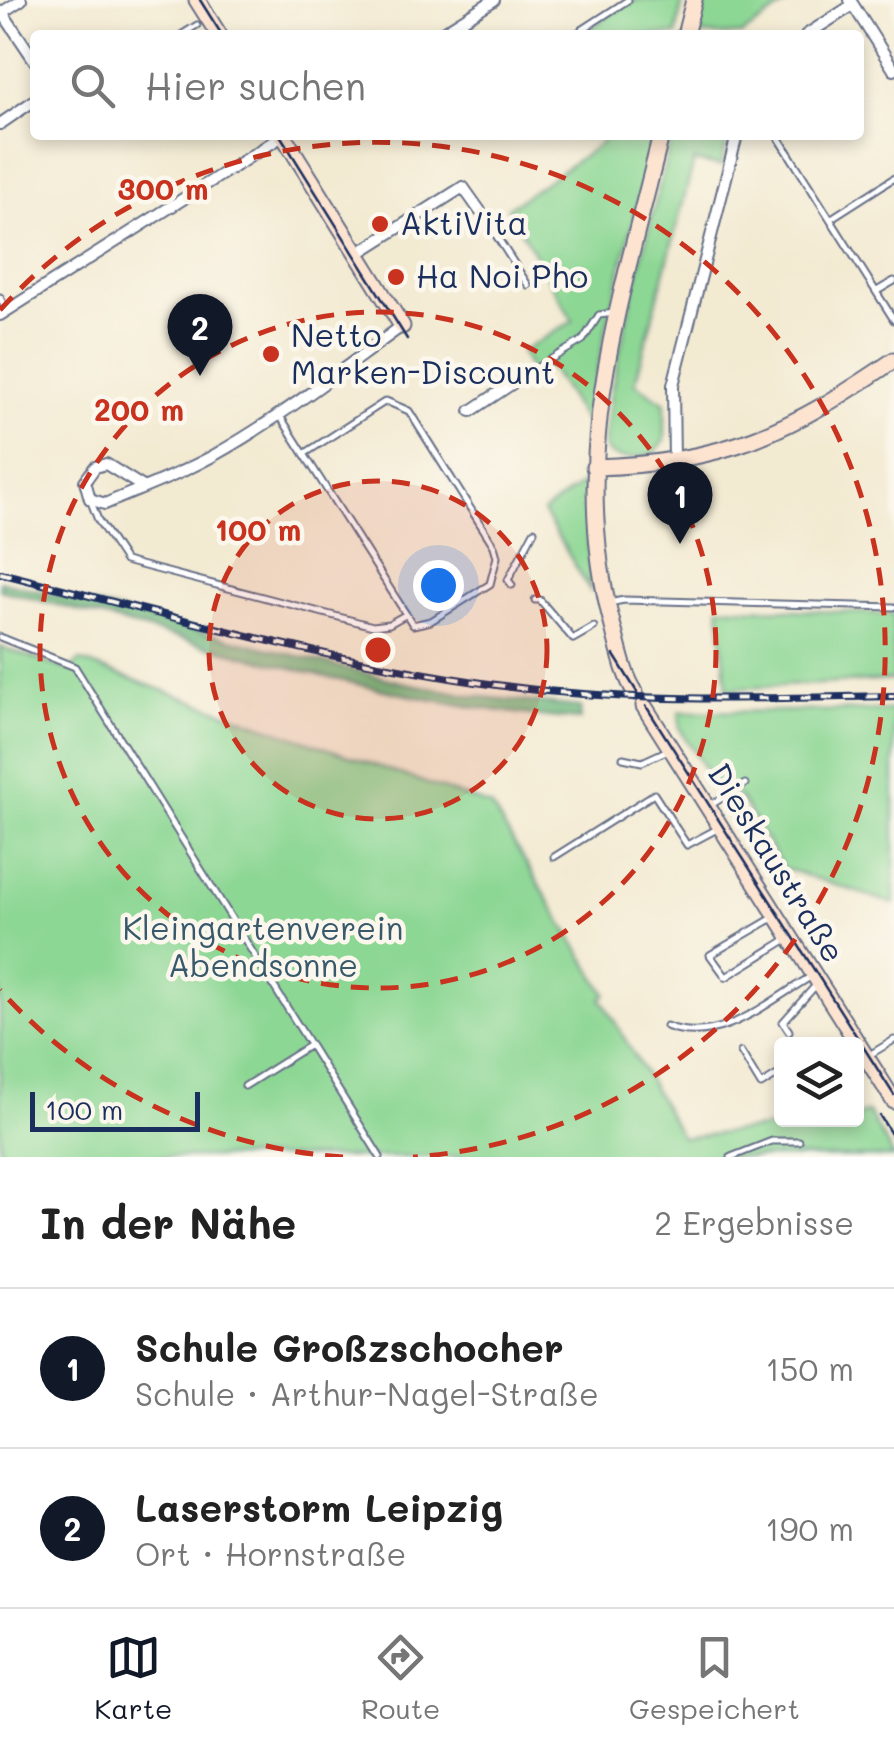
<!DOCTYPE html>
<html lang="de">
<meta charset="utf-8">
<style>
body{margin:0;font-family:Mali,sans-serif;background:#f6f6f6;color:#222}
.controls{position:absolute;right:30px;bottom:30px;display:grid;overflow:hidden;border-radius:10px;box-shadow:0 5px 15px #0003}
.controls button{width:90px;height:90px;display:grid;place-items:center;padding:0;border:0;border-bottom:2px solid #e0e0e0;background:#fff;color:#222;font:50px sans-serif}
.scale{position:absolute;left:30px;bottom:25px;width:170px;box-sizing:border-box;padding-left:10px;border:5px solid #1b2f5e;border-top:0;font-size:28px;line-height:35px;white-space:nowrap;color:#1b2f5e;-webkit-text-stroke:8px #fbf7ec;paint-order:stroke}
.you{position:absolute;left:438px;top:585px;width:35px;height:35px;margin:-25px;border:8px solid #fff;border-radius:50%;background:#1a73e8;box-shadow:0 0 0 15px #1a73e833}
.badge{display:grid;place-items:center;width:65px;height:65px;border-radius:50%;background:#111827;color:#fff;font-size:32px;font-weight:700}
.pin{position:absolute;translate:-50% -82px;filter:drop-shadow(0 2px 5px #0008)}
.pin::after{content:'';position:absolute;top:52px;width:35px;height:30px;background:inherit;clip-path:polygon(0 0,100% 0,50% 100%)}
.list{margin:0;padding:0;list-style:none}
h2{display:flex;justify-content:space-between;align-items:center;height:130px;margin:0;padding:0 40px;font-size:42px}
h2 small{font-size:32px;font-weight:400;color:#767676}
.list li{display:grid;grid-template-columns:65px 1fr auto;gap:30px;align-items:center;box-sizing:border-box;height:160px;padding:0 40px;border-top:2px solid #e0e0e0}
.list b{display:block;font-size:38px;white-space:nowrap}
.list p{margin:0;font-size:32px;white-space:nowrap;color:#767676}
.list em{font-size:32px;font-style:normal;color:#767676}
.icon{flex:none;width:55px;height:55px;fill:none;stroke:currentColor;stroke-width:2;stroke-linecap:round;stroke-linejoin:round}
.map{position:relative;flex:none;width:894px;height:1157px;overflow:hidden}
.search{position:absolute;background:#fff;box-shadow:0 5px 15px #0003;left:30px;right:30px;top:30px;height:110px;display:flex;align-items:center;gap:25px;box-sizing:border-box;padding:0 35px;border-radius:10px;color:#767676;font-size:38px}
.sheet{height:450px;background:#fff}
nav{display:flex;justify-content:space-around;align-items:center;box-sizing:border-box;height:140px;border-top:2px solid #e0e0e0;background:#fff;font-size:28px;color:#767676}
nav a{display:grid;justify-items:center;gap:5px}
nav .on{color:#111827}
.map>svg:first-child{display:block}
.green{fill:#8dd794;stroke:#548379;stroke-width:2.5}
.forest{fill:#72b87e;stroke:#46746e;stroke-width:2.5}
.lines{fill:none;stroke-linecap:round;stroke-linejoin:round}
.lane-casing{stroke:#677087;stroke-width:9}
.street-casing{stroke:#677087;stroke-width:14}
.secondary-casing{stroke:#677087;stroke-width:19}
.lane{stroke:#fff;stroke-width:5}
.street{stroke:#fff;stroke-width:10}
.secondary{stroke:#fde4d1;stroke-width:15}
.tram{stroke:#1b2f5e;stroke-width:2.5}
.rail-casing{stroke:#1b2f5e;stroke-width:8}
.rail{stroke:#fbf7ec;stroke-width:4;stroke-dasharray:11;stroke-linecap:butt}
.ring{fill:none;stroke:#c8321e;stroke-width:5;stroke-dasharray:18 12}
.poi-dot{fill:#c8321e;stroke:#fbf7ec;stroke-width:4}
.labels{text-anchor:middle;stroke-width:9;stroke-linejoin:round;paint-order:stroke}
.poi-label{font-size:32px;fill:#1b2f5e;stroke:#fbf7ec;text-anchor:start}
.street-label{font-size:32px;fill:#1b2f5e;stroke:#fbf7ec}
.park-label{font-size:32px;fill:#38596c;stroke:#fbf7ec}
.centre{fill:#c8321e;stroke:#fbf7ec;stroke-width:5}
.ring-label{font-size:30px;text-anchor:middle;font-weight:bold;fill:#c8321e;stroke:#fbf7ec;stroke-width:9;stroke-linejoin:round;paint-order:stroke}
</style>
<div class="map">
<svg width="894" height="1157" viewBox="0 0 894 1157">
<rect width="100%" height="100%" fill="#fbf7ec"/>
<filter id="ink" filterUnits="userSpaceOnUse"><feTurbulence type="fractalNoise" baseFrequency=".01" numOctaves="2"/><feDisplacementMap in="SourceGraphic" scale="20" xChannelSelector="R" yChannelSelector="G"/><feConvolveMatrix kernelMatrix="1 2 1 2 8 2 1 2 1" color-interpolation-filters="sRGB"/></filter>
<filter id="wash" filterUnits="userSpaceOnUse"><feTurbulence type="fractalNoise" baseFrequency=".0048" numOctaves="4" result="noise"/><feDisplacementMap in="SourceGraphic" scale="40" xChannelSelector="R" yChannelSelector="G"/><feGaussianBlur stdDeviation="2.25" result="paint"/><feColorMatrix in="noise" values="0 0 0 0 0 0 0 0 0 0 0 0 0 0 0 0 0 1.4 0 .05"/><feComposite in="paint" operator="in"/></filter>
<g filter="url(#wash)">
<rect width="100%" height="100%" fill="#f3ead2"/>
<path class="green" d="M630 0H683L676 35H582Z
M706 0H793L741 35H697Z
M599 135H655L606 329 586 424 549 366 533 375 521 352 573 321 508 208 603 142Z
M672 135H729L721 166 694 161 635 383 665 403V440L654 453C638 458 612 464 604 446L611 392 628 313Z
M586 481 587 492 590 590 543 512Z
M719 607 894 614V680L727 689Z
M0 647 69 670 80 661 491 806 606 994 601 998 682 1138 830 1120H856L857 1116 868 1112 894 1157H0Z
M894 710V904L783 868 739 796 733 795 724 800 680 729 679 712Z"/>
<path class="forest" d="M0 581 401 682 473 696 581 707 580 720C378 704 195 639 0 590Z"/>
</g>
<g filter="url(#ink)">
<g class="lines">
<g class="lane-casing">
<path id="lane" d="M181 35 197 25
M574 35 628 0
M777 135 894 320
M481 212 528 285
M830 219 894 178
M877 291 894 281
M0 297 6 311
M531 371 583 340 599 315 615 313
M280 416 413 625 431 621 490 584 497 557 494 546 409 411 386 401 304 454
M91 502 98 520 125 561 373 626 389 624 405 615
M512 585 508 580 534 531
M535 600H540L573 639 594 627
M609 603 624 600 894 607
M0 637 75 667 380 1157
M623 758 642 762 668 750
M709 806 745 784
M554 857 654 794 687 845 719 828
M773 918 710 955 726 977 789 938
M666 1026C720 1047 767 1002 812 976
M789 1031 783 1022 817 984
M741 1052 761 1085 782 1072
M871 1054 894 1040
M245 1086 310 1045
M731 1157 772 1141H799"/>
</g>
<g class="street-casing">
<path id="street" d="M850 0 894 70
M2 12 35 61
M1 13 21 0
M438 35 494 0
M806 35 853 5
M0 124 35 100
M357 254 463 187 480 211
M0 315 284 135
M471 411 531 371
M674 462 673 385 737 135
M143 487 106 464 95 467 85 481 90 499 105 504C142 488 182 474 218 453 283 416 341 370 402 326"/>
</g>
<g class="secondary-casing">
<path id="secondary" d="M197 0 219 35
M685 35 694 0
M283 135 402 326
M594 467C723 464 791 431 894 360
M635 692C623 673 619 649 613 627 566 455 621 302 661 135
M644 706 894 1101"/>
</g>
<use href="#lane" class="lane"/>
<use href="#street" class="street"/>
<use href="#secondary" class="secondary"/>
<path class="tram" d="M200 0 222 35
M280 135 407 339
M614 655 637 692
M646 706 894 1095
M880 1116 894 1139"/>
<g class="rail-casing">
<path id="rail" d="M0 573C171 616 354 669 528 689 650 703 772 698 894 696"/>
</g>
<use href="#rail" class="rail"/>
</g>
</g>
<circle cx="378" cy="650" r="169" fill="#c8321e" fill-opacity=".12"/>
<g class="ring">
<circle cx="378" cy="650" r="169"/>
<circle cx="378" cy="650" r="338"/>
<path d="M343 1157A508 508 0 0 1 0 990M0 310A508 508 0 1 1 413 1157"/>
</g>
<g class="poi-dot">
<circle cx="380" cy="224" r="10"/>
<circle cx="396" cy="277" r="10"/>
<circle cx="271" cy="354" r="10"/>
</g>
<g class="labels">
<g class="poi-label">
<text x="400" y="235">AktiVita</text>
<text x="416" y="288">Ha Noi Pho</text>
<text x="291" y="347">Netto<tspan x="291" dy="37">Marken-Discount</tspan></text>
</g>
<g class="street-label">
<text transform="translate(776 863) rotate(58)" y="11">Dieskaustraße</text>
</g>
<g class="park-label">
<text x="263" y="940">Kleingartenverein<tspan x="263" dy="37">Abendsonne</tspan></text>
</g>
</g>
<circle cx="378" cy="650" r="15" class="centre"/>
<g class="ring-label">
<text x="163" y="200">300 m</text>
<text x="139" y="421">200 m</text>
<text x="258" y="541">100 m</text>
</g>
</svg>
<div class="controls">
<button><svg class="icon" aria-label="layers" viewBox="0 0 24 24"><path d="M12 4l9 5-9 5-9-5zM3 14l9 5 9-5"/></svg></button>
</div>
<div class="scale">100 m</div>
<div class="you"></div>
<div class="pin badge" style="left:680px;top:544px">1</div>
<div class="pin badge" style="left:200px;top:376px">2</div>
<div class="search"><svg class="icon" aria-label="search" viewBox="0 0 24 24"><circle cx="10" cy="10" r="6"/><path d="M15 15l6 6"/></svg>Hier suchen</div>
</div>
<section class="sheet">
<h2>In der Nähe<small>2 Ergebnisse</small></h2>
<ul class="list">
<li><span class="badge">1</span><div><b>Schule Großzschocher</b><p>Schule · Arthur-Nagel-Straße</p></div><em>150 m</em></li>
<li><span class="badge">2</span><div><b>Laserstorm Leipzig</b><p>Ort · Hornstraße</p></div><em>190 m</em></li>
</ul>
</section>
<nav>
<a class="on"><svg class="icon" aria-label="map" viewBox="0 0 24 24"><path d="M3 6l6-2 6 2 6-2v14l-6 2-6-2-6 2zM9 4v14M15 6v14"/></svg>Karte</a>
<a><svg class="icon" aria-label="directions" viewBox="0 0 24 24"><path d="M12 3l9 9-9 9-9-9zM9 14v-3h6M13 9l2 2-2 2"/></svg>Route</a>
<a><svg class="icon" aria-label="saved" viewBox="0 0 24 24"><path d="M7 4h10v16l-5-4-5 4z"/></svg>Gespeichert</a>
</nav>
